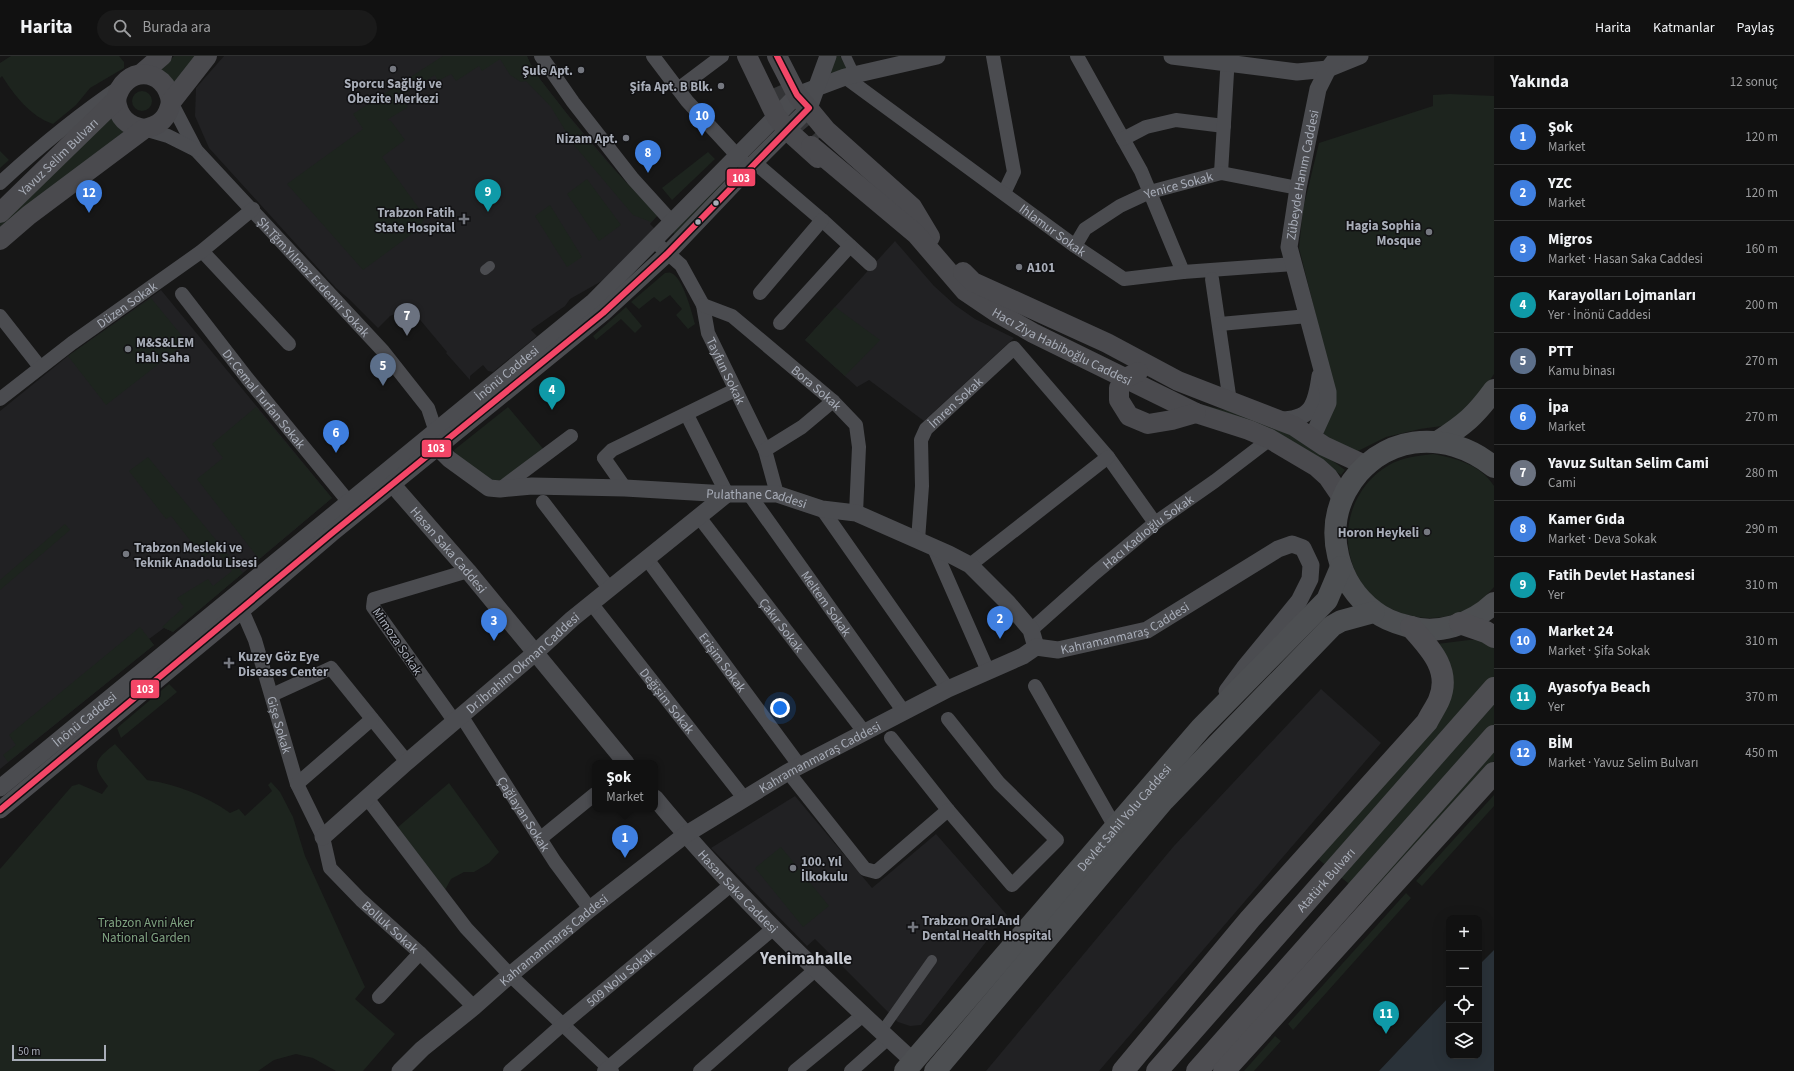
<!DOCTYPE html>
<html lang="tr">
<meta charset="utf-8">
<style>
body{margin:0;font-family:"Source Sans 3",sans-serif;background:#1a1a1a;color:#f1f3f6}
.controls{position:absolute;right:12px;bottom:12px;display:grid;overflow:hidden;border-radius:8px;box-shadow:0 4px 16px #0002}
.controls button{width:36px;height:36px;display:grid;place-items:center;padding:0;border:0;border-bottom:1px solid #303131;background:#111;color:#f1f3f6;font:20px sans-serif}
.scale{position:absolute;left:12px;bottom:10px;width:94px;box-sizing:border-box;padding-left:4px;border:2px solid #a8adb8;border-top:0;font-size:11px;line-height:14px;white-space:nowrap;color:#a8adb8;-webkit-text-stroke:3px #111113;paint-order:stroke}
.you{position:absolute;left:780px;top:652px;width:14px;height:14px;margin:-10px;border:3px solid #fff;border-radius:50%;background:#1a73e8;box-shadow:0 0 0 6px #1a73e833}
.badge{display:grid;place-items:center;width:26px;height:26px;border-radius:50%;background:#757880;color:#fff;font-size:13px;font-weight:700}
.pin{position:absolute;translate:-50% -33px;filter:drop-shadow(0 1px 2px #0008)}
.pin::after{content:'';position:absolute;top:21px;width:14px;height:12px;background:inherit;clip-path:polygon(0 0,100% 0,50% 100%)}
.popup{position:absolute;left:592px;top:704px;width:66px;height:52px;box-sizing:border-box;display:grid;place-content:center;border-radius:8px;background:#111;filter:drop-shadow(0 1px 3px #0005);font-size:13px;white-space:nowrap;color:#9c9d9f}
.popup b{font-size:15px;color:#f1f3f6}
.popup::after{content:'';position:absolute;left:50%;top:100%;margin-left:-8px;border:8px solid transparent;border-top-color:#111}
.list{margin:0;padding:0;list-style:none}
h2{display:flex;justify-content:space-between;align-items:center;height:52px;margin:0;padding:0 16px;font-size:17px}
h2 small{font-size:13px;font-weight:400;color:#9c9d9f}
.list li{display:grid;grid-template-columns:26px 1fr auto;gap:12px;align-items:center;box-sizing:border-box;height:56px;padding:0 16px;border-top:1px solid #303131}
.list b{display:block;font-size:15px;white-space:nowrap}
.list p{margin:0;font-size:13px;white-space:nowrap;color:#9c9d9f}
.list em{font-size:13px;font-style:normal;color:#9c9d9f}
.icon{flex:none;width:22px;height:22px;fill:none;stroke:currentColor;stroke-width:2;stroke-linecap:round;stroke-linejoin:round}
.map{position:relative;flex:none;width:1494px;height:1015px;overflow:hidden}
header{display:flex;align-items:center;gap:24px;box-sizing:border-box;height:56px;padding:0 20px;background:#111;border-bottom:1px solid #303131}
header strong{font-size:19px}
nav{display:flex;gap:22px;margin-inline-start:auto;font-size:14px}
.search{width:280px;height:36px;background:#1a1a1a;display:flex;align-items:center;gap:10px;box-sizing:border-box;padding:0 14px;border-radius:22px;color:#9c9d9f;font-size:15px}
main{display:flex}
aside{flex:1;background:#111}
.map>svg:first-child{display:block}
.built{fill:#212123}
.green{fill:#1d241e}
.water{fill:#2a3239}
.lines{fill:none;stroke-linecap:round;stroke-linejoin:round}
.secondary-tunnel{stroke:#343537;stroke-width:20;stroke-dasharray:20 10;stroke-linecap:butt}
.pedestrian{stroke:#4b4c50;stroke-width:10}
.minor{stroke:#4b4c50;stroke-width:14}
.tertiary{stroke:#4b4c50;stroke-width:17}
.secondary{stroke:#4a4a4e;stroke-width:20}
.primary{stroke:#4d4f52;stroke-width:22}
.trunk{stroke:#4e4e52;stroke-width:22}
.bus-1-casing{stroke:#111113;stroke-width:9}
.bus-1{stroke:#f34667;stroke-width:6}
.poi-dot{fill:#757880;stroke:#111113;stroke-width:1.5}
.bus-dot{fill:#a8adb8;stroke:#111113;stroke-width:1.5}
.labels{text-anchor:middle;stroke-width:3;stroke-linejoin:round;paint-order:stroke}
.poi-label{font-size:13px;font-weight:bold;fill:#a8adb8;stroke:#111113;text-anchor:end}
.street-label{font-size:13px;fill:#a8adb8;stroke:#111113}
.park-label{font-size:13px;fill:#7fa381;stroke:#111113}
.district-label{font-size:17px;font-weight:bold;fill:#c9ccd4;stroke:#111113}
.line-badge{stroke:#111113;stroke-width:1.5}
.badge-label{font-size:11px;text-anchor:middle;font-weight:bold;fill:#fff}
</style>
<header>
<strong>Harita</strong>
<div class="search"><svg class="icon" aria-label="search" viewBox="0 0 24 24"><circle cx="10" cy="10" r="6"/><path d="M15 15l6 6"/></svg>Burada ara</div>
<nav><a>Harita</a><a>Katmanlar</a><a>Paylaş</a></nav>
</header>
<main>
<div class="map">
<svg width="1494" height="1015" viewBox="0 0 1494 1015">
<rect width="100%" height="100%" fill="#171717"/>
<path class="built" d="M224 0H527L532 13 568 59 627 128 658 159 650 168 656 174 607 222 570 243 565 250 532 273 531 274 537 280 493 316 488 315 483 309 470 320V324L446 297 447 296 416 259 406 254 390 260 378 272 349 243 336 232 209 92 195 60 196 32Z
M895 185 934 230 955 249 975 263 1014 282 924 365 869 324 857 331 805 284Z
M161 234 332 442 173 576 164 572 149 583 154 589 0 713V355L68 300Z
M1321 633 1381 687 1099 1015H986L1174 790Z
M795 740 872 832 936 778 1007 859 921 969 910 970 898 966 815 883 807 890 711 792Z"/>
<path class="green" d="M11 0H119L124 6V12L90 32 76 49 53 68C30 60 15 40 2 20L0 22V7Z
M174 0H199L174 28 160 15Z
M443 0H527C534 17 546 31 557 45 588 86 622 123 658 159L651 166 633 159 574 89 551 51 526 25 521 26 510 19 500 3 482 15 479 10 456 25 451 18 438 25 435 19 401 40 408 51 387 64 391 65 405 84 382 101 425 161 420 172 363 214 287 128 363 73 353 58Z
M832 0H840L849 16 819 28Z
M132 45a10 10 0 1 1 20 0a10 10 0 1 1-20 0Z
M1450 38 1494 40V318L1488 327 1449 369 1420 373 1386 381 1356 396 1324 380 1316 260 1299 192 1303 153 1319 87 1433 50V39Z
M112 60 126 74 0 173V165Z
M0 95 9 104 0 112Z
M708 96 715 103 672 144 662 132Z
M737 108 741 111 676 180 672 175Z
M587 123 621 169 599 185 567 138Z
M550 149 582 201 567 211 535 160Z
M665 217C667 217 669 216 671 217 683 221 692 257 695 268L688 273 676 259 682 253 670 239 660 246 654 241 639 253 631 246Z
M151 242 187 286 106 349 68 300Z
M626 251 642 270 635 277 621 263 596 284 593 280Z
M835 251 880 284 845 320 805 284Z
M1203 349 1225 354 1229 353 1287 377 1322 397 1345 414 1341 419 1298 389Z
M256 351 332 442 259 503 197 423 223 402 212 388Z
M508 351 545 395 507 422 494 426 458 405 454 394Z
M1433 398C1456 402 1481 409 1494 430V531C1485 541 1476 550 1463 555 1426 572 1375 557 1357 519 1337 479 1351 431 1389 409 1403 401 1418 400 1433 398Z
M148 401 243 517 173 576 162 571 184 551 177 542 208 523 213 530 232 515 215 493 204 502 171 460 166 463 129 415Z
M65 468 70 474 0 534V524Z
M140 571 154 589 8 706 3 699 16 689 9 679Z
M1469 584H1479L1494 591V705L1368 843 1318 803 1439 662 1437 588Z
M169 628 177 636 121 682 117 672Z
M115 688 147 724C179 729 204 739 230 757L239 753 245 760 272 735 268 729 271 726 280 736 293 761 305 800 365 931 355 943 395 978 363 1015H336L313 1002 296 998 274 1004 258 1015H0V813L72 730 79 728 102 738 108 730C90 708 95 704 115 688Z
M449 727 499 796 489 807 474 816H464L451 823 445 834 397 772Z
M1494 739V750L1422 830 1416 825Z
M781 791 829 850 803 871 755 812Z
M1406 837 1411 842 1293 974 1288 968Z
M1275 980 1281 985 1254 1015H1244Z"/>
<path class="water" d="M1494 894V1015H1379L1449 941V1000H1479V909Z"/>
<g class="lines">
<path class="secondary-tunnel" d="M781 29 793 56 817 84"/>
<path class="pedestrian" d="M846 0 855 19
M485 214 490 210
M881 976 932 904"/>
<g class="minor">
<path d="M541 0 573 46 633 123 672 166"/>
<path d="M653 0 687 45 745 108"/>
<path d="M993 0 1014 116 1004 137"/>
<path d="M1077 0 1141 115 1183 216"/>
<path id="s1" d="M845 21 1075 190 1124 223 1183 216 1294 208"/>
<path d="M678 33 722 0"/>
<path id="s2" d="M171 46 196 94 383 295 428 352 435 373"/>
<path d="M144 73 168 80 196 94"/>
<path d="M1123 83 1146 71 1176 64 1224 70"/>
<path d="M754 106 822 164 870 208"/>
<path d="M1221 117 1228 0"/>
<path d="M0 127C39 91 78 59 121 30"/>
<path id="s3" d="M654 185 681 209 703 249 708 277 765 394 777 438"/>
<path id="s4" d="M1075 190 1085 173 1120 150 1150 136 1221 117 1298 132"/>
<path d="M202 195 289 288"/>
<path d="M1212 223 1230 346"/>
<path d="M760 237 822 164"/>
<path id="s5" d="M182 238 247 322 348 445"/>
<path id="s6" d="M703 249 732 260 833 345 856 369 859 391 856 457"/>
<path d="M0 260 40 311"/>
<path d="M780 267 850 190"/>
<path d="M1220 268 1308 260"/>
<path id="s7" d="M0 343 72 287 202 195 253 153"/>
<path d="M687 359 727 438"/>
<path d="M765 394 802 371 833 345"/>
<path d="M625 432 604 402 612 394 735 334"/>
<path d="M500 433 571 380"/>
<path id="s8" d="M749 438 904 656"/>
<path d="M543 446 609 532"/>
<path d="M822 453 948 633"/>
<path id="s9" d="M699 461 865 677"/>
<path id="s10" d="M918 484 922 430 921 384 926 373 1014 292 1108 401 1155 467"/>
<path d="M933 490 988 615"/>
<path id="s11" d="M647 503 799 709"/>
<path d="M970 509 1108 401"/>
<path id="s12" d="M591 547 744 742"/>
<path id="s13" d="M242 554 255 584 297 728 323 781 330 812 361 844 420 897 474 951"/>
<path id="s14" d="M1031 574 1095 517 1155 467 1215 425 1270 383"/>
<path d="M1035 630 1115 771"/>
<path d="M272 639 331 612 407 706"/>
<path id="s15" d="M462 661 555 806 590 853"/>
<path d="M455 666 373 551 374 543 468 515"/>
<path d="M891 682 948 754 1012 829 1057 784 999 727 948 663"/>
<path d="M788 716 865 813 876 816 948 754"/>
<path d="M297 728 372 663"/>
<path d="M367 742 466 872 510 919 612 1015"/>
<path d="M541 782 595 738"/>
<path d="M379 941 420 897"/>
<path id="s16" d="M510 1015 562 969 732 828"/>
<path d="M604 1015 774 872"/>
<path d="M700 1015 815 914"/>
<path d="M795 1015 863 959"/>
<path d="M851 1015 888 982"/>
</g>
<g class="tertiary">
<path d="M1172 0 1297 16 1328 13 1360 0"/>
<path d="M1279 364C1312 364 1316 349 1320 320"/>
<path id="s17" d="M436 380 437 391 449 403 489 432 500 433 532 430 625 432 727 438H777L822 453 856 457 949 498 970 509 1008 547 1031 574 1036 591"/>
<path id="s18" d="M1312 382 1328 347V336L1289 191 1298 132 1318 33 1328 13 1338 0"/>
<path id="s19" d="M386 421 468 515 626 707"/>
<path id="s20" d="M0 732 594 245 797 39 845 21 937 0"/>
<path id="s21" d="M655 742C733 837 823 922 913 1005"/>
<path d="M0 754 242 554 331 478 603 257 667 198 749 112 809 52 828 0"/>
<path id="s22" d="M323 781 407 706 535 597 572 563 727 438"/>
<path id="s23" d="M400 1015 422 993 474 951 510 919 590 853 685 779 788 716 948 633 1023 600 1036 591 1058 594 1147 574 1278 493 1292 488 1303 492 1311 509 1310 523 1299 545 1244 612 1227 635"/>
</g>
<g class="secondary">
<path d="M747 0 776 60 787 74 818 102"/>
<path d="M777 0 797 39 826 74 912 151 930 181"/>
<path d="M141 18 162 0"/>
<path d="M116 44C118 61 127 70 144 73"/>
<path id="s24" d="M811 90 916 178 965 235 996 256 1033 277 1196 357 1249 374 1270 383 1317 411 1328 421 1343 443"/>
<path id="s25" d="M0 157 116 44C123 9 166 10 171 46"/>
<path d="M0 184 29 159 144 73C160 70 168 62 171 46L207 0"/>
<path d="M963 216 973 226 1107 287 1178 325 1294 370 1324 390 1367 410"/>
<path d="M1138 316 1125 322 1119 332V344L1129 360 1148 368 1172 364 1196 357"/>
</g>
<g class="primary">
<path d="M1439 385C1465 368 1475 360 1494 334"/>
<path d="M1494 411C1445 371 1378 378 1346 435 1324 476 1338 528 1374 555 1384 563 1395 567 1407 570 1437 580 1472 568 1494 547"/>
<path id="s26" d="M905 1015 1201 672 1327 544 1341 511"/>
<path d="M935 1015 1164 744 1332 570 1341 565 1374 556"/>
</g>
<g class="trunk">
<path d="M1460 567 1486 576 1494 581"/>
<path d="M1123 1015 1250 863 1427 666C1431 658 1436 651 1439 644 1452 614 1429 591 1411 571"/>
<path id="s27" d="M1157 1015 1494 632"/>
<path d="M1197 1015 1494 680"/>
<path d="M1224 1015 1494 717"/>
</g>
<g class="bus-1-casing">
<path id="bus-1" d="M0 754 331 478 603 257 667 198 809 52 797 39 777 0"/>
</g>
<use href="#bus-1" class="bus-1"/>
</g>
<g class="poi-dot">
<circle cx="393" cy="13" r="4"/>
<circle cx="581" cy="14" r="4"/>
<circle cx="721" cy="30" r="4"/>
<circle cx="626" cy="82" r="4"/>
<path d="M462 157h4v4h4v4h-4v4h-4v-4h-4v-4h4z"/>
<circle cx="1429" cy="176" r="4"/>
<circle cx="1019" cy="211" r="4"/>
<circle cx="128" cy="293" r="4"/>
<circle cx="1427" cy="476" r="4"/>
<circle cx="126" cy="498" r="4"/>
<path d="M227 601h4v4h4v4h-4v4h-4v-4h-4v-4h4z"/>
<circle cx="793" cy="812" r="4"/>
<path d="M911 865h4v4h4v4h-4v4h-4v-4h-4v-4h4z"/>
</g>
<g class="bus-dot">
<circle cx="716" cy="147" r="3.5"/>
<circle cx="698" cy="166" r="3.5"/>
</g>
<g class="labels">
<g class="poi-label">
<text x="573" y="19">Şule Apt.</text>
<text x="393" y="32" text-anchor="middle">Sporcu Sağlığı ve<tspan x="393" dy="15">Obezite Merkezi</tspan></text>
<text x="713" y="35">Şifa Apt. B Blk.</text>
<text x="618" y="87">Nizam Apt.</text>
<text x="455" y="161">Trabzon Fatih<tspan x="455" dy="15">State Hospital</tspan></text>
<text x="1421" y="174">Hagia Sophia<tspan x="1421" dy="15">Mosque</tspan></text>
<text x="1027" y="216" text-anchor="start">A101</text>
<text x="136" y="291" text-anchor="start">M&amp;S&amp;LEM<tspan x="136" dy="15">Halı Saha</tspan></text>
<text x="1419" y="481">Horon Heykeli</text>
<text x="134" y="496" text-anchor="start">Trabzon Mesleki ve<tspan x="134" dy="15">Teknik Anadolu Lisesi</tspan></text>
<text x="238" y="605" text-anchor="start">Kuzey Göz Eye<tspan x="238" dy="15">Diseases Center</tspan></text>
<text x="801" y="810" text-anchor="start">100. Yıl<tspan x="801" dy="15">İlkokulu</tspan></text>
<text x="922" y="869" text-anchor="start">Trabzon Oral And<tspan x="922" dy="15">Dental Health Hospital</tspan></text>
</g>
<g class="street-label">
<text dy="5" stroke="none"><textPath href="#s25" startOffset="81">Yavuz Selim Bulvarı</textPath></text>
<text dy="5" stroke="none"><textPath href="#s18" startOffset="273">Zübeyde Hanım Caddesi</textPath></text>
<text dy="5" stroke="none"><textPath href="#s4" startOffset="124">Yenice Sokak</textPath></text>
<text dy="5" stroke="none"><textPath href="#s1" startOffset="258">Ihlamur Sokak</textPath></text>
<text dy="5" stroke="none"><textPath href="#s2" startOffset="227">Şh.Tğm.Yılmaz Erdemir Sokak</textPath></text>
<text dy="5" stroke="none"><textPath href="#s7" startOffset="158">Düzen Sokak</textPath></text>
<text dy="5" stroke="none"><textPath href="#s24" startOffset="324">Hacı Ziya Habiboğlu Caddesi</textPath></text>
<text dy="5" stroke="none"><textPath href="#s3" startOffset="152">Tayfun Sokak</textPath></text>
<text dy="5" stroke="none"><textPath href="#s20" startOffset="655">İnönü Caddesi</textPath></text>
<text dy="5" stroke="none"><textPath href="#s6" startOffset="142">Bora Sokak</textPath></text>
<text dy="5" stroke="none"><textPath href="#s5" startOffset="133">Dr.Cemal Turfan Sokak</textPath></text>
<text dy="5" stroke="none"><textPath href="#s10" startOffset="152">İmren Sokak</textPath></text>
<text dy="5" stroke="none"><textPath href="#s17" startOffset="346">Pulathane Caddesi</textPath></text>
<text dy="5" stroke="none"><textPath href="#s14" startOffset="153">Hacı Kadıoğlu Sokak</textPath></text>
<text dy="5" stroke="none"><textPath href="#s19" startOffset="96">Hasan Saka Caddesi</textPath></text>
<text dy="5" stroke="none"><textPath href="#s8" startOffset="134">Meltem Sokak</textPath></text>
<text dy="5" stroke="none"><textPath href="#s9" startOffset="136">Çakır Sokak</textPath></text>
<text dy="5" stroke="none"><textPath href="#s23" startOffset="862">Kahramanmaraş Caddesi</textPath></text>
<text transform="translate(398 585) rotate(56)" y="5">Mimoza Sokak</text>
<text dy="5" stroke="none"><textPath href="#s11" startOffset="128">Erişim Sokak</textPath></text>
<text dy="5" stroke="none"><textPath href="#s22" startOffset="265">Dr.İbrahim Okman Caddesi</textPath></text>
<text dy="5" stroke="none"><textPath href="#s12" startOffset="124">Değişim Sokak</textPath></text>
<text dy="5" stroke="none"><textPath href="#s20" startOffset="109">İnönü Caddesi</textPath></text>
<text dy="5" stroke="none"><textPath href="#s13" startOffset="121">Gişe Sokak</textPath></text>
<text dy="5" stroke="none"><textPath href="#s23" startOffset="526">Kahramanmaraş Caddesi</textPath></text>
<text dy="5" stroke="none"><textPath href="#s15" startOffset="115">Çağlayan Sokak</textPath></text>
<text dy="5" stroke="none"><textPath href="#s26" startOffset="335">Devlet Sahil Yolu Caddesi</textPath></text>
<text dy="5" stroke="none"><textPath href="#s27" startOffset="255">Atatürk Bulvarı</textPath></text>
<text dy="5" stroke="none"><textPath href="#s21" startOffset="125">Hasan Saka Caddesi</textPath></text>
<text dy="5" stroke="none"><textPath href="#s13" startOffset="358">Bolluk Sokak</textPath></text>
<text dy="5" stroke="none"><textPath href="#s23" startOffset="202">Kahramanmaraş Caddesi</textPath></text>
<text dy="5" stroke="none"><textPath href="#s16" startOffset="145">509 Nolu Sokak</textPath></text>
</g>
<g class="park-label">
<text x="146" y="871">Trabzon Avni Aker<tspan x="146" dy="15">National Garden</tspan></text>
</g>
<g class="district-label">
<text x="806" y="908">Yenimahalle</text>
</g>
</g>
<g class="line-badge">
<rect x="726" y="112" width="30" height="19" rx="4" fill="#f34667"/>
<rect x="421" y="383" width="31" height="19" rx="4" fill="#f34667"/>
<rect x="130" y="623" width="30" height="20" rx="4" fill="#f34667"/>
</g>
<g class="badge-label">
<text x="741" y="126">103</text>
<text x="436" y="396">103</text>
<text x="145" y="637">103</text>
</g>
</svg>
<div class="controls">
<button>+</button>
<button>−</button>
<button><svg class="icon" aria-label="locate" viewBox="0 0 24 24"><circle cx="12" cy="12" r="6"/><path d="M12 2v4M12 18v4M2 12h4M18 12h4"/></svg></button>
<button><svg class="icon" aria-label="layers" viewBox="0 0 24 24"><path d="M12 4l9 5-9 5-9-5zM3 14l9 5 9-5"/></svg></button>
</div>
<div class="scale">50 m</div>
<div class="you"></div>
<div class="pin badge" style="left:625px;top:802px;background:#3f7fe0">1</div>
<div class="popup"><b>Şok</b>Market</div>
<div class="pin badge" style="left:1000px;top:583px;background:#3f7fe0">2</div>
<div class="pin badge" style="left:494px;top:585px;background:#3f7fe0">3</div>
<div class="pin badge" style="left:552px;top:354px;background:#0f9aa8">4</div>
<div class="pin badge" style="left:383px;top:330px;background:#5c6f8a">5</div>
<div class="pin badge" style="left:336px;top:397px;background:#3f7fe0">6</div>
<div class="pin badge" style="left:407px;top:280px;background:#6b7280">7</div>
<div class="pin badge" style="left:648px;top:117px;background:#3f7fe0">8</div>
<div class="pin badge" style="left:488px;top:156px;background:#0f9aa8">9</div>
<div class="pin badge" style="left:702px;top:80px;background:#3f7fe0">10</div>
<div class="pin badge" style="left:1386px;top:978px;background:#0f9aa8">11</div>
<div class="pin badge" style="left:89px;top:157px;background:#3f7fe0">12</div>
</div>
<aside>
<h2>Yakında<small>12 sonuç</small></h2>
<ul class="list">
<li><span class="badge" style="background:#3f7fe0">1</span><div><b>Şok</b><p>Market</p></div><em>120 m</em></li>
<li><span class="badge" style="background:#3f7fe0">2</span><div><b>YZC</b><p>Market</p></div><em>120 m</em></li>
<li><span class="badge" style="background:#3f7fe0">3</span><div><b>Migros</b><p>Market · Hasan Saka Caddesi</p></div><em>160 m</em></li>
<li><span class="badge" style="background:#0f9aa8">4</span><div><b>Karayolları Lojmanları</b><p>Yer · İnönü Caddesi</p></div><em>200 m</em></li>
<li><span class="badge" style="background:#5c6f8a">5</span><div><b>PTT</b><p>Kamu binası</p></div><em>270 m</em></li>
<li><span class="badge" style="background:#3f7fe0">6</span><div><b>İpa</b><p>Market</p></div><em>270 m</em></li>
<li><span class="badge" style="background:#6b7280">7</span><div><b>Yavuz Sultan Selim Cami</b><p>Cami</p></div><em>280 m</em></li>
<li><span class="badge" style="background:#3f7fe0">8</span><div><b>Kamer Gıda</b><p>Market · Deva Sokak</p></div><em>290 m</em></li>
<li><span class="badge" style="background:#0f9aa8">9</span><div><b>Fatih Devlet Hastanesi</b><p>Yer</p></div><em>310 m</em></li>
<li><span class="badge" style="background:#3f7fe0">10</span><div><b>Market 24</b><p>Market · Şifa Sokak</p></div><em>310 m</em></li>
<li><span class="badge" style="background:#0f9aa8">11</span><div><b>Ayasofya Beach</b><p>Yer</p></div><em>370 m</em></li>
<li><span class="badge" style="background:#3f7fe0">12</span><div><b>BİM</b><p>Market · Yavuz Selim Bulvarı</p></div><em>450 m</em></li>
</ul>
</aside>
</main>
